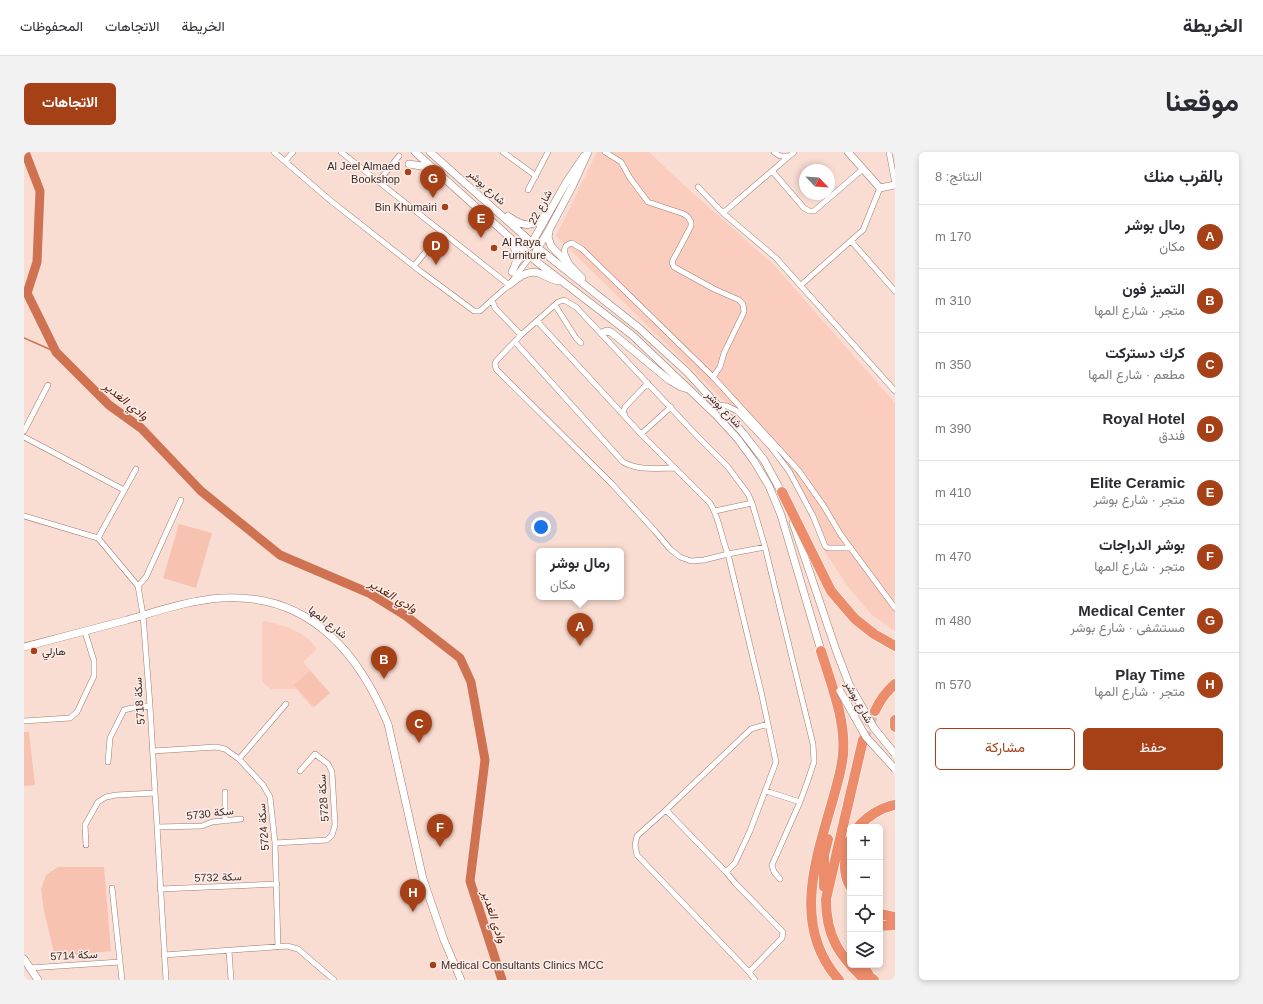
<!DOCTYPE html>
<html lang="ar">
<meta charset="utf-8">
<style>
body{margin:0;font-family:Helvetica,Vazirmatn,sans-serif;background:#f2f2f3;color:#2b2b33;direction:rtl}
.controls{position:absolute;right:12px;bottom:12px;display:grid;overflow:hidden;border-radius:6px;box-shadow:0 2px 6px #0003}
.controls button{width:36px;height:36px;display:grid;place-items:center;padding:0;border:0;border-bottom:1px solid #e1e1e2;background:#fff;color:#2b2b33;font:20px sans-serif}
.compass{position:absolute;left:775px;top:12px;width:36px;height:36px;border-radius:50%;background:#fff;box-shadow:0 2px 6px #0003;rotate:115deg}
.you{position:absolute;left:517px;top:375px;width:14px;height:14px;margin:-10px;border:3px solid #fff;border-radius:50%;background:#1a73e8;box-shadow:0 0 0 6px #1a73e833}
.badge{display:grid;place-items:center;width:26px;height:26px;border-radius:50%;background:#a64017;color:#fff;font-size:13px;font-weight:700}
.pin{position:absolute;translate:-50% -33px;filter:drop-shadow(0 1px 2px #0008)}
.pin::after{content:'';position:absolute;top:21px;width:14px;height:12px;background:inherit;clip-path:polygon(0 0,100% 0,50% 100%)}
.popup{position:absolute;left:512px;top:396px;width:88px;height:52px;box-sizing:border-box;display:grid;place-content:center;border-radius:6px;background:#fff;filter:drop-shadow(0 1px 3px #0005);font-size:13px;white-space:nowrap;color:#7c7c81}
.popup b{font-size:15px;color:#2b2b33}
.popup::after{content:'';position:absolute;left:50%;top:100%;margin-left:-8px;border:8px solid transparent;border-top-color:#fff}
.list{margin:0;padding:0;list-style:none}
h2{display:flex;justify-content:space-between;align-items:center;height:52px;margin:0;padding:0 16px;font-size:17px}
h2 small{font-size:13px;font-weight:400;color:#7c7c81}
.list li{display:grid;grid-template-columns:26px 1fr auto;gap:12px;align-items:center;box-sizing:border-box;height:64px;padding:0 16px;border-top:1px solid #e1e1e2}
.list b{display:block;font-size:15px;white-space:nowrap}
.list p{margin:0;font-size:13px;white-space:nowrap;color:#7c7c81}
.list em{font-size:13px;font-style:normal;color:#7c7c81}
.actions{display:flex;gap:8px;padding:12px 16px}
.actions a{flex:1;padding:9px 0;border:1px solid #a64017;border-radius:6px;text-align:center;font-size:14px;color:#a64017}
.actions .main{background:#a64017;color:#fff}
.icon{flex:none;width:22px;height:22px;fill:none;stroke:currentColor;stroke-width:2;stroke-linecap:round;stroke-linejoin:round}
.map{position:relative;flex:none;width:871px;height:828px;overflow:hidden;direction:ltr;border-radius:6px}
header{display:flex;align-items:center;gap:24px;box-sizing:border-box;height:56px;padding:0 20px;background:#fff;border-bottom:1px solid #e1e1e2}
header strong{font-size:19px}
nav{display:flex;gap:22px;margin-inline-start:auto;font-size:14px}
.intro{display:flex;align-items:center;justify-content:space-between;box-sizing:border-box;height:96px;padding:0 24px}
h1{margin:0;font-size:28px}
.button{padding:10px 18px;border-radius:6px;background:#a64017;color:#fff;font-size:14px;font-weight:700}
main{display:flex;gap:24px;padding:0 24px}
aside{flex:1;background:#fff;border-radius:6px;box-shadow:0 2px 6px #0003}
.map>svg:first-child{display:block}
.built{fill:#facdbe}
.green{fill:#f7c2b0}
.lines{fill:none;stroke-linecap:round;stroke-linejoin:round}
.stream{stroke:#cf7251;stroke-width:1.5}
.river{stroke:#cf7251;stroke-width:9}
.highway-tunnel{stroke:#d4bab0;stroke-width:10;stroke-dasharray:10 5;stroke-linecap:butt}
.street-casing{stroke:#9e7c71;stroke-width:6}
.secondary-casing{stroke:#9e7c71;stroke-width:8}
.highway-casing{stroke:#fff;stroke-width:11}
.street{stroke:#fff;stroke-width:5}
.secondary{stroke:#fff;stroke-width:7}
.highway{stroke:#ec8c6a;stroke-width:10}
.secondary-bridge-casing{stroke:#9e7c71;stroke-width:8;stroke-linecap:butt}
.secondary-bridge{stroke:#fff;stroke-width:7}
.poi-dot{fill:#a64017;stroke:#fdede8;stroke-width:1.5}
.labels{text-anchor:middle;stroke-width:3;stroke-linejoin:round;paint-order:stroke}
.poi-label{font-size:11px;fill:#3b2d28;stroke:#fdede8;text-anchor:start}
.street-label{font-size:11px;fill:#3b2d28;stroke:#fdede8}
.water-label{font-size:12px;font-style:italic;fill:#551902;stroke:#fdede8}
</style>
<header>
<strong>الخريطة</strong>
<nav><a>الخريطة</a><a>الاتجاهات</a><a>المحفوظات</a></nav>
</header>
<div class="intro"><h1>موقعنا</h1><a class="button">الاتجاهات</a></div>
<main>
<aside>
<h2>بالقرب منك<small>النتائج: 8</small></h2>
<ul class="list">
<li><span class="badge">A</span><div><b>رمال بوشر</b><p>مكان</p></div><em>170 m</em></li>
<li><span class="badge">B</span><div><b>التميز فون</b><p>متجر · شارع المها</p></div><em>310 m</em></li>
<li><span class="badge">C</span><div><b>كرك دستركت</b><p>مطعم · شارع المها</p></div><em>350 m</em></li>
<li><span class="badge">D</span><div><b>Royal Hotel</b><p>فندق</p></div><em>390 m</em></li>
<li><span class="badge">E</span><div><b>Elite Ceramic</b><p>متجر · شارع بوشر</p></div><em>410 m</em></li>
<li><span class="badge">F</span><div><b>بوشر الدراجات</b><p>متجر · شارع المها</p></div><em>470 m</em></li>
<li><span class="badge">G</span><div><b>Medical Center</b><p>مستشفى · شارع بوشر</p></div><em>480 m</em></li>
<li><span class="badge">H</span><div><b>Play Time</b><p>متجر · شارع المها</p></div><em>570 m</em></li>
</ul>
<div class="actions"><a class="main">حفظ</a><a>مشاركة</a></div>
</aside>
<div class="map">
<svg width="871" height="828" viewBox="0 0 871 828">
<rect width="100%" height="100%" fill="#faddd2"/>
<path class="built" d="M573 0H625L661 34 750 113 871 251V479L848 463 825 436 801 400 772 332 729 277 532 84Z
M242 469 266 476 276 481 286 488 293 497 279 510 306 541 289 556 272 537H247L238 530V470Z"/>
<path class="green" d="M155 372 188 381 172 436 139 426Z
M286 519 306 541 290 555 270 533Z
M0 580H5L11 633 0 634Z
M34 715H80L87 799 31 805 20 759 17 737 22 723Z"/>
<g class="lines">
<path class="stream" d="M0 186 32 200"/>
<path class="river" d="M1 0 16 39 13 110 3 141 32 200 85 253 117 276 177 339 256 403 345 441 382 464 436 506 447 530 461 608 446 729 478 828"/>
<path class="highway-tunnel" d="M839 588 851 559"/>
<g class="street-casing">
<path id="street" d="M250 0 307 49 396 119 450 159H456L468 148
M317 0 485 133
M479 0 512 24
M581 0 597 10 606 26 624 50 660 62 664 65 667 70V74L665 78 649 108 648 111 650 115 690 137 715 148 719 152 720 160 700 201 696 215 689 225
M750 0 756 4H765
M865 0 871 32
M262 8 269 0
M748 19 780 56 785 59H790L839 17
M354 30 375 4
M674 35 699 61 752 106 871 239
M504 38 524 0
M699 61 770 0
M827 89 871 139
M507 104 485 133 468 148 471 156 497 183 534 150 540 148 552 155 674 285 704 315 724 342 728 351 741 395 789 592 790 610 784 628 776 650 748 713 750 720 756 727
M545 110C541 103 536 94 548 91L558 97 689 225 775 319 799 353 817 383 871 456
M492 113 502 99
M390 114 418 80
M777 133 839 78 856 36
M531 153 552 186 557 191
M497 183 472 209 471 212 472 217 587 331 631 379 646 397 656 405 667 409 680 408 704 402C697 386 696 367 686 351L617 282 513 169
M491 190 599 310C616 319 632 316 651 316
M694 253 703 254 713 259 746 294 765 319 789 364 801 394 804 396H827
M601 263 599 261 601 255 624 231
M0 279 24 233
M617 282 647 255
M0 285 100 338
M691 359 728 351
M0 364 74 386 114 434 119 463 126 554 142 828
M74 386 112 317
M114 434 122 425 157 348
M0 569 46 566 53 560 70 524V509L61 480
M129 599 192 595 201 597 215 607 239 633 246 645 251 691 254 795
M215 607 262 552
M84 610 86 586 100 558 108 556 126 554
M742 639 776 650
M642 658 727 577 744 572
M201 669V640
M133 675 178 674 188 670 217 667
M251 691 303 688 308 683 311 673 308 620 304 612 291 602 276 619
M62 693 61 673 74 650 82 645 92 643 131 641
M702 720 642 658 613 684 611 693 613 703 725 820
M88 736 98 828
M136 737 253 732
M205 799 207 828
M140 803 263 794 274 797 310 828
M5 816 96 810
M731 828 725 820 758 786 759 780 711 731 702 720 711 711 726 679 752 610 738 544 704 402 741 395"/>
</g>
<g class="secondary-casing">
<path id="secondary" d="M391 0 513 110 608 183 692 263 713 286 730 309 745 334 757 363 798 502
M406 0 514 96 615 176 663 220 719 281 740 308 759 343
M824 0 856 36 871 33
M385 12 409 16
M484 64C500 76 509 76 523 61
M525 80 524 85 527 94 558 126
M485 88C494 99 495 107 488 120
M506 94 543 29 560 4
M512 99 525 78 549 33 564 0
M485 133C494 126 505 116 517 122 523 125 528 128 535 129
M578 181 583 179 587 180 645 228 657 235 664 237
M769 371 812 498 825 532
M0 495C34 486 69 477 103 468 134 459 166 448 198 446 284 441 334 499 364 572L399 727 420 788 437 828
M0 807 14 828"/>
</g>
<g class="highway-casing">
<path id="highway" d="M758 340 807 439 831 467 850 482 871 494
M797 499C807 532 822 568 819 602 818 617 813 632 809 647 792 707 767 774 815 828
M851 559C856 548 862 540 871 532
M871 568V575
M839 588 802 747C802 785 815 803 841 828
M834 675C844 664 856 656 871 653
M826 688C821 702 818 720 826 734
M800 735V703L804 687
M856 762 871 765
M856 774 871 773
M839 813 846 825 850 828"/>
</g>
<use href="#street" class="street"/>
<use href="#secondary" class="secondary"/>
<use href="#highway" class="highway"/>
<g class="secondary-bridge-casing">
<path id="secondary-bridge" d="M825 532 850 576 871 602
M816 539 842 585 871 617"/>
</g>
<use href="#secondary-bridge" class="secondary-bridge"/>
</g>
<g class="poi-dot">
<circle cx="384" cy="20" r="4"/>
<circle cx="421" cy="55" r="4"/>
<circle cx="470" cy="96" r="4"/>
<circle cx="10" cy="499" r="4"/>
<circle cx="409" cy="813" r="4"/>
</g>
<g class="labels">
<g class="poi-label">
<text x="376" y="18" text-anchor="end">Al Jeel Almaed<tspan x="376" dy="13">Bookshop</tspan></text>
<text x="413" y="59" text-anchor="end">Bin Khumairi</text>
<text x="478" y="94">Al Raya<tspan x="478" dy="13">Furniture</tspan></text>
<text x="18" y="503">هارلي</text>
<text x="417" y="817">Medical Consultants Clinics MCC</text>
</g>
<g class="street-label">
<text transform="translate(463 35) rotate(42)" y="4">شارع بوشر</text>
<text transform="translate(516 55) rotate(-62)" y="4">شارع 22</text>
<text transform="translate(700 257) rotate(46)" y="4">شارع بوشر</text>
<text transform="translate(304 470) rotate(38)" y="4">شارع المها</text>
<text transform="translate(115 549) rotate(-94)" y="4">سكة 5718</text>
<text transform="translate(835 550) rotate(61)" y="4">شارع بوشر</text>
<text transform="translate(299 646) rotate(-94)" y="4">سكة 5728</text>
<text transform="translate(186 661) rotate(-7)" y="4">سكة 5730</text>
<text transform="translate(239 675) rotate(-95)" y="4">سكة 5724</text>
<text transform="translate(194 725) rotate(-2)" y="4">سكة 5732</text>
<text transform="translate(50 803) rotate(-3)" y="4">سكة 5714</text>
</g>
<g class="water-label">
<text transform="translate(102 249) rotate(39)" y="4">وادي الغدير</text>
<text transform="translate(369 444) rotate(31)" y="4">وادي الغدير</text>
<text transform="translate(470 765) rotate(72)" y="4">وادي الغدير</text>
</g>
</g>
</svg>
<div class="controls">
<button>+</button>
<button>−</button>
<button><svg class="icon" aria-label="locate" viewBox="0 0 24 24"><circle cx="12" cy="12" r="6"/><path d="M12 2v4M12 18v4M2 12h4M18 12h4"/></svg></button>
<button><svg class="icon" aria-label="layers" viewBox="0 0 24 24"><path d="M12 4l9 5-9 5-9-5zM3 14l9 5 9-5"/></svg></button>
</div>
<svg class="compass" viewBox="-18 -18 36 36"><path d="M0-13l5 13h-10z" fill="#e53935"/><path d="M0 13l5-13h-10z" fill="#7c7c81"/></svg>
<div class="you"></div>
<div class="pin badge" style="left:556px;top:494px">A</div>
<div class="popup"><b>رمال بوشر</b>مكان</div>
<div class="pin badge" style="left:360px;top:527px">B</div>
<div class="pin badge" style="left:395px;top:591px">C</div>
<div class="pin badge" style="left:412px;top:113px">D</div>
<div class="pin badge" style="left:457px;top:86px">E</div>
<div class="pin badge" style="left:416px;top:695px">F</div>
<div class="pin badge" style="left:409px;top:46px">G</div>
<div class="pin badge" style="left:389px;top:760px">H</div>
</div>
</main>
